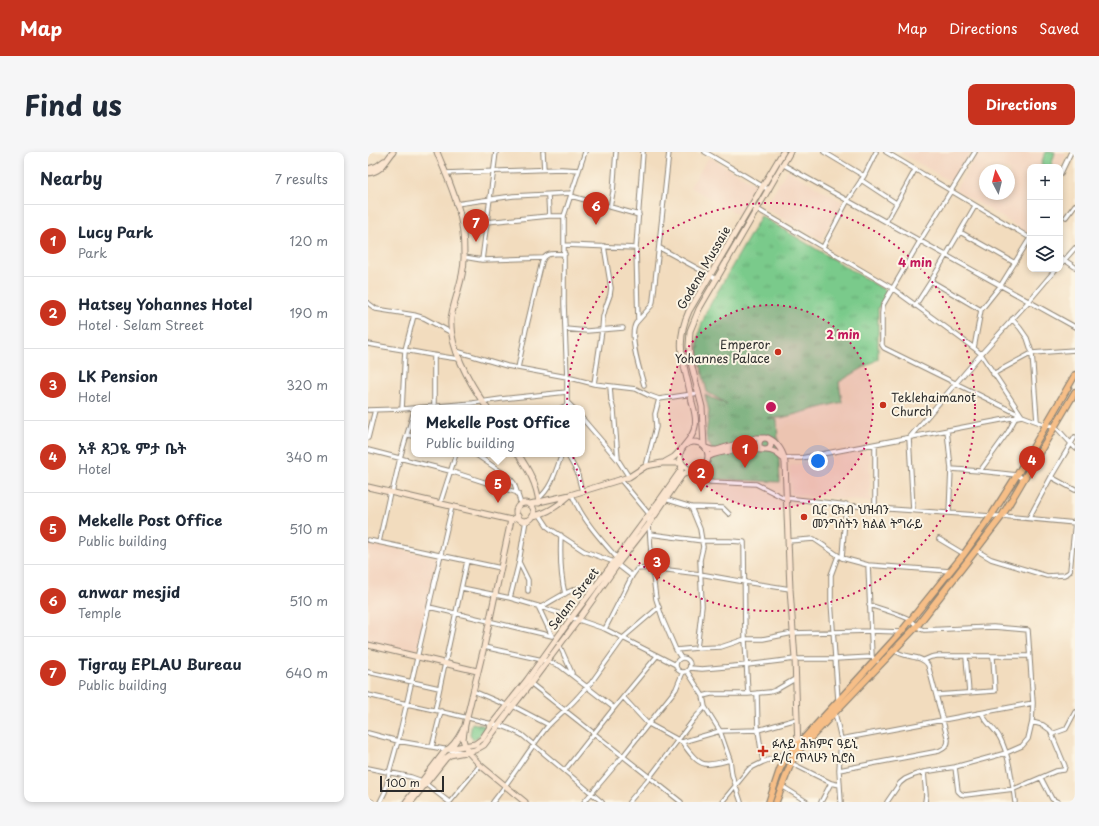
<!DOCTYPE html>
<meta charset="utf-8">
<style>
body{margin:0;font-family:"Playpen Sans","Noto Sans Ethiopic",sans-serif;background:#f6f6f7;color:#1f2937}
.controls{position:absolute;right:12px;top:12px;display:grid;overflow:hidden;border-radius:8px;box-shadow:0 2px 6px #0003}
.controls button{width:36px;height:36px;display:grid;place-items:center;padding:0;border:0;border-bottom:1px solid #e0e1e3;background:#fff;color:#1f2937;font:20px sans-serif}
.compass{position:absolute;left:611px;top:12px;width:36px;height:36px;border-radius:50%;background:#fff;box-shadow:0 2px 6px #0003;rotate:353deg}
.scale{position:absolute;left:12px;bottom:10px;width:64px;box-sizing:border-box;padding-left:4px;border:2px solid #2b2b2b;border-top:0;font-size:11px;line-height:14px;white-space:nowrap;color:#2b2b2b;-webkit-text-stroke:3px #fcf5e5;paint-order:stroke}
.you{position:absolute;left:450px;top:309px;width:14px;height:14px;margin:-10px;border:3px solid #fff;border-radius:50%;background:#1a73e8;box-shadow:0 0 0 6px #1a73e833}
.badge{display:grid;place-items:center;width:26px;height:26px;border-radius:50%;background:#c8321e;color:#fff;font-size:13px;font-weight:700}
.pin{position:absolute;translate:-50% -33px;filter:drop-shadow(0 1px 2px #0008)}
.pin::after{content:'';position:absolute;top:21px;width:14px;height:12px;background:inherit;clip-path:polygon(0 0,100% 0,50% 100%)}
.popup{position:absolute;left:43px;top:253px;width:174px;height:52px;box-sizing:border-box;display:grid;place-content:center;border-radius:8px;background:#fff;filter:drop-shadow(0 1px 3px #0005);font-size:13px;white-space:nowrap;color:#747a83}
.popup b{font-size:15px;color:#1f2937}
.popup::after{content:'';position:absolute;left:50%;top:100%;margin-left:-8px;border:8px solid transparent;border-top-color:#fff}
.list{margin:0;padding:0;list-style:none}
h2{display:flex;justify-content:space-between;align-items:center;height:52px;margin:0;padding:0 16px;font-size:17px}
h2 small{font-size:13px;font-weight:400;color:#747a83}
.list li{display:grid;grid-template-columns:26px 1fr auto;gap:12px;align-items:center;box-sizing:border-box;height:72px;padding:0 16px;border-top:1px solid #e0e1e3}
.list b{display:block;font-size:15px;white-space:nowrap}
.list p{margin:0;font-size:13px;white-space:nowrap;color:#747a83}
.list em{font-size:13px;font-style:normal;color:#747a83}
.icon{flex:none;width:22px;height:22px;fill:none;stroke:currentColor;stroke-width:2;stroke-linecap:round;stroke-linejoin:round}
.map{position:relative;flex:none;width:707px;height:650px;overflow:hidden;border-radius:8px}
header{display:flex;align-items:center;gap:24px;box-sizing:border-box;height:56px;padding:0 20px;background:#c8321e;color:#fff}
header strong{font-size:19px}
nav{display:flex;gap:22px;margin-inline-start:auto;font-size:14px}
.intro{display:flex;align-items:center;justify-content:space-between;box-sizing:border-box;height:96px;padding:0 24px}
h1{margin:0;font-size:28px}
.button{padding:10px 18px;border-radius:8px;background:#c8321e;color:#fff;font-size:14px;font-weight:700}
main{display:flex;gap:24px;padding:0 24px}
aside{flex:1;background:#fff;border-radius:8px;box-shadow:0 2px 6px #0003}
.map>svg:first-child{display:block}
.built{fill:#f3d4bf;fill-rule:evenodd}
.grass{fill:#7aca8b;stroke:#527a5b}
.park{fill:url(#park-tufts);stroke:#527a5b}
.lines{fill:none;stroke-linecap:round;stroke-linejoin:round}
.street-casing{stroke:#8e8474;stroke-width:5.5}
.secondary-casing{stroke:#8e8474;stroke-width:7}
.primary-casing{stroke:#8e8474;stroke-width:8}
.street{stroke:#fff;stroke-width:3.5}
.secondary{stroke:#fbe5cf;stroke-width:5}
.primary{stroke:#f6be87;stroke-width:5.5}
.ring{fill:none;stroke:#c2185b;stroke-width:2;stroke-dasharray:2 4}
.poi-dot{fill:#c8321e;stroke:#fcf5e5;stroke-width:1.5}
.labels{text-anchor:middle;stroke-width:4;stroke-linejoin:round;paint-order:stroke}
.street-label{font-size:12px;fill:#2b2b2b;stroke:#fcf5e5}
.poi-label{font-size:12px;fill:#2b2b2b;stroke:#fcf5e5;text-anchor:start}
.centre{fill:#c2185b;stroke:#fcf5e5;stroke-width:2}
.ring-label{font-size:12px;text-anchor:middle;font-weight:bold;fill:#c2185b;stroke:#fcf5e5;stroke-width:4;stroke-linejoin:round;paint-order:stroke}
</style>
<header>
<strong>Map</strong>
<nav><a>Map</a><a>Directions</a><a>Saved</a></nav>
</header>
<div class="intro"><h1>Find us</h1><a class="button">Directions</a></div>
<main>
<aside>
<h2>Nearby<small>7 results</small></h2>
<ul class="list">
<li><span class="badge">1</span><div><b>Lucy Park</b><p>Park</p></div><em>120 m</em></li>
<li><span class="badge">2</span><div><b>Hatsey Yohannes Hotel</b><p>Hotel · Selam Street</p></div><em>190 m</em></li>
<li><span class="badge">3</span><div><b>LK Pension</b><p>Hotel</p></div><em>320 m</em></li>
<li><span class="badge">4</span><div><b>አቶ ጸጋዬ ምታ ቤት</b><p>Hotel</p></div><em>340 m</em></li>
<li><span class="badge">5</span><div><b>Mekelle Post Office</b><p>Public building</p></div><em>510 m</em></li>
<li><span class="badge">6</span><div><b>anwar mesjid</b><p>Temple</p></div><em>510 m</em></li>
<li><span class="badge">7</span><div><b>Tigray EPLAU Bureau</b><p>Public building</p></div><em>640 m</em></li>
</ul>
</aside>
<div class="map">
<svg width="707" height="650" viewBox="0 0 707 650">
<defs>
<pattern id="park-tufts" width="24" height="20" patternUnits="userSpaceOnUse"><rect width="24" height="20" fill="#7aca8b"/><path d="M3 7l-1-3M5 7V3M7 7l1-3M15 17l-1-3M17 17v-4M19 17l1-3" fill="none" stroke="#64a472"/></pattern>
</defs>
<rect width="100%" height="100%" fill="#fcf5e5"/>
<filter id="ink" filterUnits="userSpaceOnUse"><feTurbulence type="fractalNoise" baseFrequency=".025" numOctaves="2"/><feDisplacementMap in="SourceGraphic" scale="8" xChannelSelector="R" yChannelSelector="G"/><feConvolveMatrix kernelMatrix="1 2 1 2 8 2 1 2 1" color-interpolation-filters="sRGB"/></filter>
<filter id="wash" filterUnits="userSpaceOnUse"><feTurbulence type="fractalNoise" baseFrequency=".012" numOctaves="4" result="noise"/><feDisplacementMap in="SourceGraphic" scale="16" xChannelSelector="R" yChannelSelector="G"/><feGaussianBlur stdDeviation="0.9" result="paint"/><feColorMatrix in="noise" values="0 0 0 0 0 0 0 0 0 0 0 0 0 0 0 0 0 1.4 0 .05"/><feComposite in="paint" operator="in"/></filter>
<g filter="url(#wash)">
<rect width="100%" height="100%" fill="#f2dcbe"/>
<path class="built" d="M531 0H603L585 31Z
M610 0H695L698 2 692 16 662 15V77L660 81 615 54 587 38ZM617 18H641V42H617Z
M341 5 389 33 373 64 322 35Z
M419 18 475 50 453 87 396 56Z
M502 297V350L423 342 422 314Z
M0 390 71 406 49 502 0 491Z"/>
<path class="grass" d="M677 0H687L683 15 673 13Z"/>
<path class="park" d="M393 64 520 140 510 156V207L471 230 474 250 413 266H400L409 268 412 330 343 327 342 326V309L344 302 343 295 339 289 338 283 341 259 337 243 359 252 339 240 330 201V188L332 177 339 158Z
M104 571 119 574 109 586 106 587 104 586 102 582Z"/>
</g>
<g filter="url(#ink)">
<g class="lines">
<g class="street-casing">
<path id="street" d="M175 0 176 18
M337 0 401 38
M456 0 496 24
M518 0 662 86
M607 0 552 89 515 153 514 161V193L516 196 654 264 678 273 687 274 707 296
M414 12 707 175
M77 21 193 17 211 18
M692 23 703 0
M493 28 528 51
M180 43 181 64
M203 44 271 63
M88 52 145 44 204 41
M384 54 524 136 606 196 613 202 654 264 433 306H416
M242 55 245 40 248 0
M698 65 707 53
M518 70 547 18
M93 71 118 70 181 64H196
M592 80 647 111
M197 93 268 96
M455 95 480 48 496 24 508 0
M292 96 349 127
M96 105 114 108 175 106
M692 105 707 115
M114 108 128 0
M692 113 707 96
M563 129 613 158
M0 151 8 157 46 163 56 166 84 181
M547 154 563 129 607 54
M644 167 652 176 659 186 664 201 669 269
M270 168 268 96 275 0
M197 177 219 179 255 176
M0 192C31 197 61 203 91 207
M606 196 613 158 633 133 662 86
M88 199 139 214 199 225 226 232 268 237 280 243 291 247 331 241
M66 204V254
M150 216 158 177 174 110C178 99 187 102 197 102
M625 222 664 201 707 198
M226 232 234 178 235 165 238 154 242 143 243 136 236 94
M276 233C272 219 260 183 268 171L284 153 285 149 301 0
M242 234 243 248 246 259 250 307
M199 250 205 256
M193 256 199 253
M199 256V225L196 152V64L217 0
M34 257 37 198 46 163
M0 258 34 257 105 251 133 247 199 240
M214 266 250 308 261 325
M579 278 583 317 581 361
M39 283 46 284
M0 286 7 258
M0 298 82 319 150 341
M107 302 141 325 146 331 153 352
M199 302 209 320 214 339
M278 314 288 275 287 262 291 247
M332 317 339 328 342 330 388 332 414 345 418 346 507 356 623 364H634L707 371
M583 317 612 319 649 323 656 327
M612 319 640 280 648 265
M683 325 707 338
M252 327 281 362V372L284 416 288 447 295 468 308 498 313 506
M24 341 32 306 46 259
M204 343C214 367 233 388 250 407
M170 347C184 336 188 318 194 302
M297 347 323 355 355 356 361 362
M72 352 88 302
M507 356V292
M545 358 541 286 613 202 661 149 688 117
M172 363 180 375 184 378 216 399 246 410 264 424
M661 366 683 325 707 285
M282 382 335 389H362L376 390 377 487 380 542
M193 383C192 403 192 422 197 442
M571 387 596 402
M0 388 133 416
M420 389 446 387 474 406 500 413 582 419
M11 390 22 340
M608 398 623 407 679 424 696 423 700 421 702 419 707 369
M474 406 478 352
M151 410 160 428V439
M500 413 504 505
M94 436 142 446 173 455 237 477 308 513
M142 446 151 410 158 368
M501 453C514 457 528 461 541 467 547 470 549 477 556 478L625 475 660 478 665 551 664 570 660 587 654 594 638 601 587 615 556 620 546 623 537 627 532 631 519 650
M170 454 184 484
M61 455 184 484
M173 455C186 448 198 439 211 436 217 434 222 436 227 434
M237 477 264 424 269 417 284 416 332 422 377 430 422 437
M191 492 204 521
M116 495 179 509 192 514 246 556
M329 496 353 495 377 487H395L425 481 503 479 533 480
M308 498 329 496 334 454 332 408 335 395 332 377 323 355
M598 505 601 541
M308 513a7 7 0 1 1 14 0a7 7 0 1 1-14 0Z
M556 508 563 505 569 504H662
M322 516 334 517 379 513 427 507H467L504 505 509 509
M319 519 335 544 337 555 352 579 362 608 364 623 373 650
M0 520 71 536
M161 530 313 650
M105 539 138 553 145 554 181 573
M389 541 390 578 395 610
M0 543C41 553 83 561 124 572 135 573 145 578 154 583L234 650
M569 543 627 539 625 505
M335 544 343 542H380L402 540 408 538 427 527
M255 545 279 571 314 590 352 579 390 578 429 567
M470 548 463 449V423L470 404
M67 558 99 409
M467 561 473 587 471 618 473 650
M614 561C617 571 627 576 632 586 642 605 644 629 647 650
M0 581 30 589 93 600
M684 582 698 577 707 560
M473 587 665 551
M314 590C319 597 328 611 337 612 345 613 354 610 362 608
M64 595 73 559
M417 607 423 611 463 631 472 633
M587 615 590 639 593 642 597 643 646 637 688 619 696 618 697 614 682 578 675 573 664 570
M0 616 43 625 54 629 81 650
M197 618 246 556 289 504
M471 618 571 599C577 596 580 594 580 588L560 513C553 502 536 507 526 498
M556 620 558 643 557 650
M673 626 684 647 690 650
M414 634 439 650
M0 648 4 650
M12 650 17 640 21 621 30 589 84 354
M82 650 112 613
M125 650C144 626 160 599 179 575 188 565 199 557 208 547 213 542 217 536 223 531L256 485 291 455
M216 650 255 604 308 537 315 520
M261 650 282 625 326 567 337 555
M354 650 381 617 395 610 421 600
M453 650 463 631"/>
</g>
<g class="secondary-casing">
<path id="secondary" d="M69 0C77 20 87 41 92 63 95 75 96 89 96 102 97 122 88 142 84 161 77 190 103 233 119 256
M0 17 9 14 16 9
M0 21C14 19 17 10 25 0
M391 292a6 6 0 1 1 12 0a6 6 0 1 1-12 0Z
M400 286C409 290 416 300 417 311L422 437 427 507 430 596
M312 304a14 14 0 1 1 28 0a14 14 0 1 1-28 0Z
M336 294 334 255 322 207 321 194 322 179 331 157 422 0
M315 295C320 289 326 283 327 274 329 267 326 258 324 250 318 215 305 194 321 159L415 0
M338 296 344 298H349L388 286H396
M398 298C406 298 410 302 416 307
M150 302C160 317 169 332 171 351
M340 305C351 298 382 297 395 298
M297 310 306 305 313 298
M0 335 143 368 150 364
M148 360a9 9 0 1 1 18 0a9 9 0 1 1-18 0Z
M162 352 202 343 261 325 278 314 294 311H313
M165 364C178 362 191 353 201 344
M143 368 116 495 97 573 95 587 97 594 100 600 112 613 157 650
M0 493 109 519
M80 597 107 592 114 587 124 572 159 528 204 465 249 406 294 345 313 318 314 312
M38 650 77 599C85 595 91 585 95 577
M43 650 78 606 82 603 107 598 116 593 145 554 163 531 211 467 252 409 281 372 314 323 324 318"/>
</g>
<g class="primary-casing">
<path id="primary" d="M401 650 412 617 417 607 533 480 596 402 623 364 649 323 707 223
M408 650 423 611 430 599 549 474 608 398 634 364 707 240"/>
</g>
<use href="#street" class="street"/>
<use href="#secondary" class="secondary"/>
<use href="#primary" class="primary"/>
</g>
</g>
<circle cx="403" cy="255" r="102" fill="#c2185b" fill-opacity=".12"/>
<g class="ring">
<circle cx="403" cy="255" r="102"/>
<circle cx="403" cy="255" r="204"/>
</g>
<g class="poi-dot">
<circle cx="410" cy="200" r="4"/>
<circle cx="515" cy="253" r="4"/>
<circle cx="436" cy="365" r="4"/>
<path d="M393 593h4v4h4v4h-4v4h-4v-4h-4v-4h4z"/>
</g>
<g class="labels">
<g class="street-label">
<text transform="translate(336 116) rotate(-60)" y="4">Godena Mussaie</text>
<text transform="translate(206 447) rotate(-53)" y="4">Selam Street</text>
</g>
<g class="poi-label">
<text x="402" y="197" text-anchor="end">Emperor<tspan x="402" dy="14">Yohannes Palace</tspan></text>
<text x="523" y="250">Teklehaimanot<tspan x="523" dy="14">Church</tspan></text>
<text x="444" y="362">ቢር ርክብ ህዝብን<tspan x="444" dy="14">መንግስትን ክልል ትግራይ</tspan></text>
<text x="404" y="596">ፉሉይ ሕክምና ዓይኒ<tspan x="404" dy="14">ዶ/ር ጥላሁን ኪሮስ</tspan></text>
</g>
</g>
<circle cx="403" cy="255" r="6" class="centre"/>
<g class="ring-label">
<text x="547" y="115">4 min</text>
<text x="475" y="187">2 min</text>
</g>
</svg>
<div class="controls">
<button>+</button>
<button>−</button>
<button><svg class="icon" aria-label="layers" viewBox="0 0 24 24"><path d="M12 4l9 5-9 5-9-5zM3 14l9 5 9-5"/></svg></button>
</div>
<svg class="compass" viewBox="-18 -18 36 36"><path d="M0-13l5 13h-10z" fill="#e53935"/><path d="M0 13l5-13h-10z" fill="#747a83"/></svg>
<div class="scale">100 m</div>
<div class="you"></div>
<div class="pin badge" style="left:377px;top:316px">1</div>
<div class="pin badge" style="left:333px;top:340px">2</div>
<div class="pin badge" style="left:289px;top:429px">3</div>
<div class="pin badge" style="left:664px;top:327px">4</div>
<div class="pin badge" style="left:130px;top:351px">5</div>
<div class="popup"><b>Mekelle Post Office</b>Public building</div>
<div class="pin badge" style="left:228px;top:73px">6</div>
<div class="pin badge" style="left:108px;top:90px">7</div>
</div>
</main>
